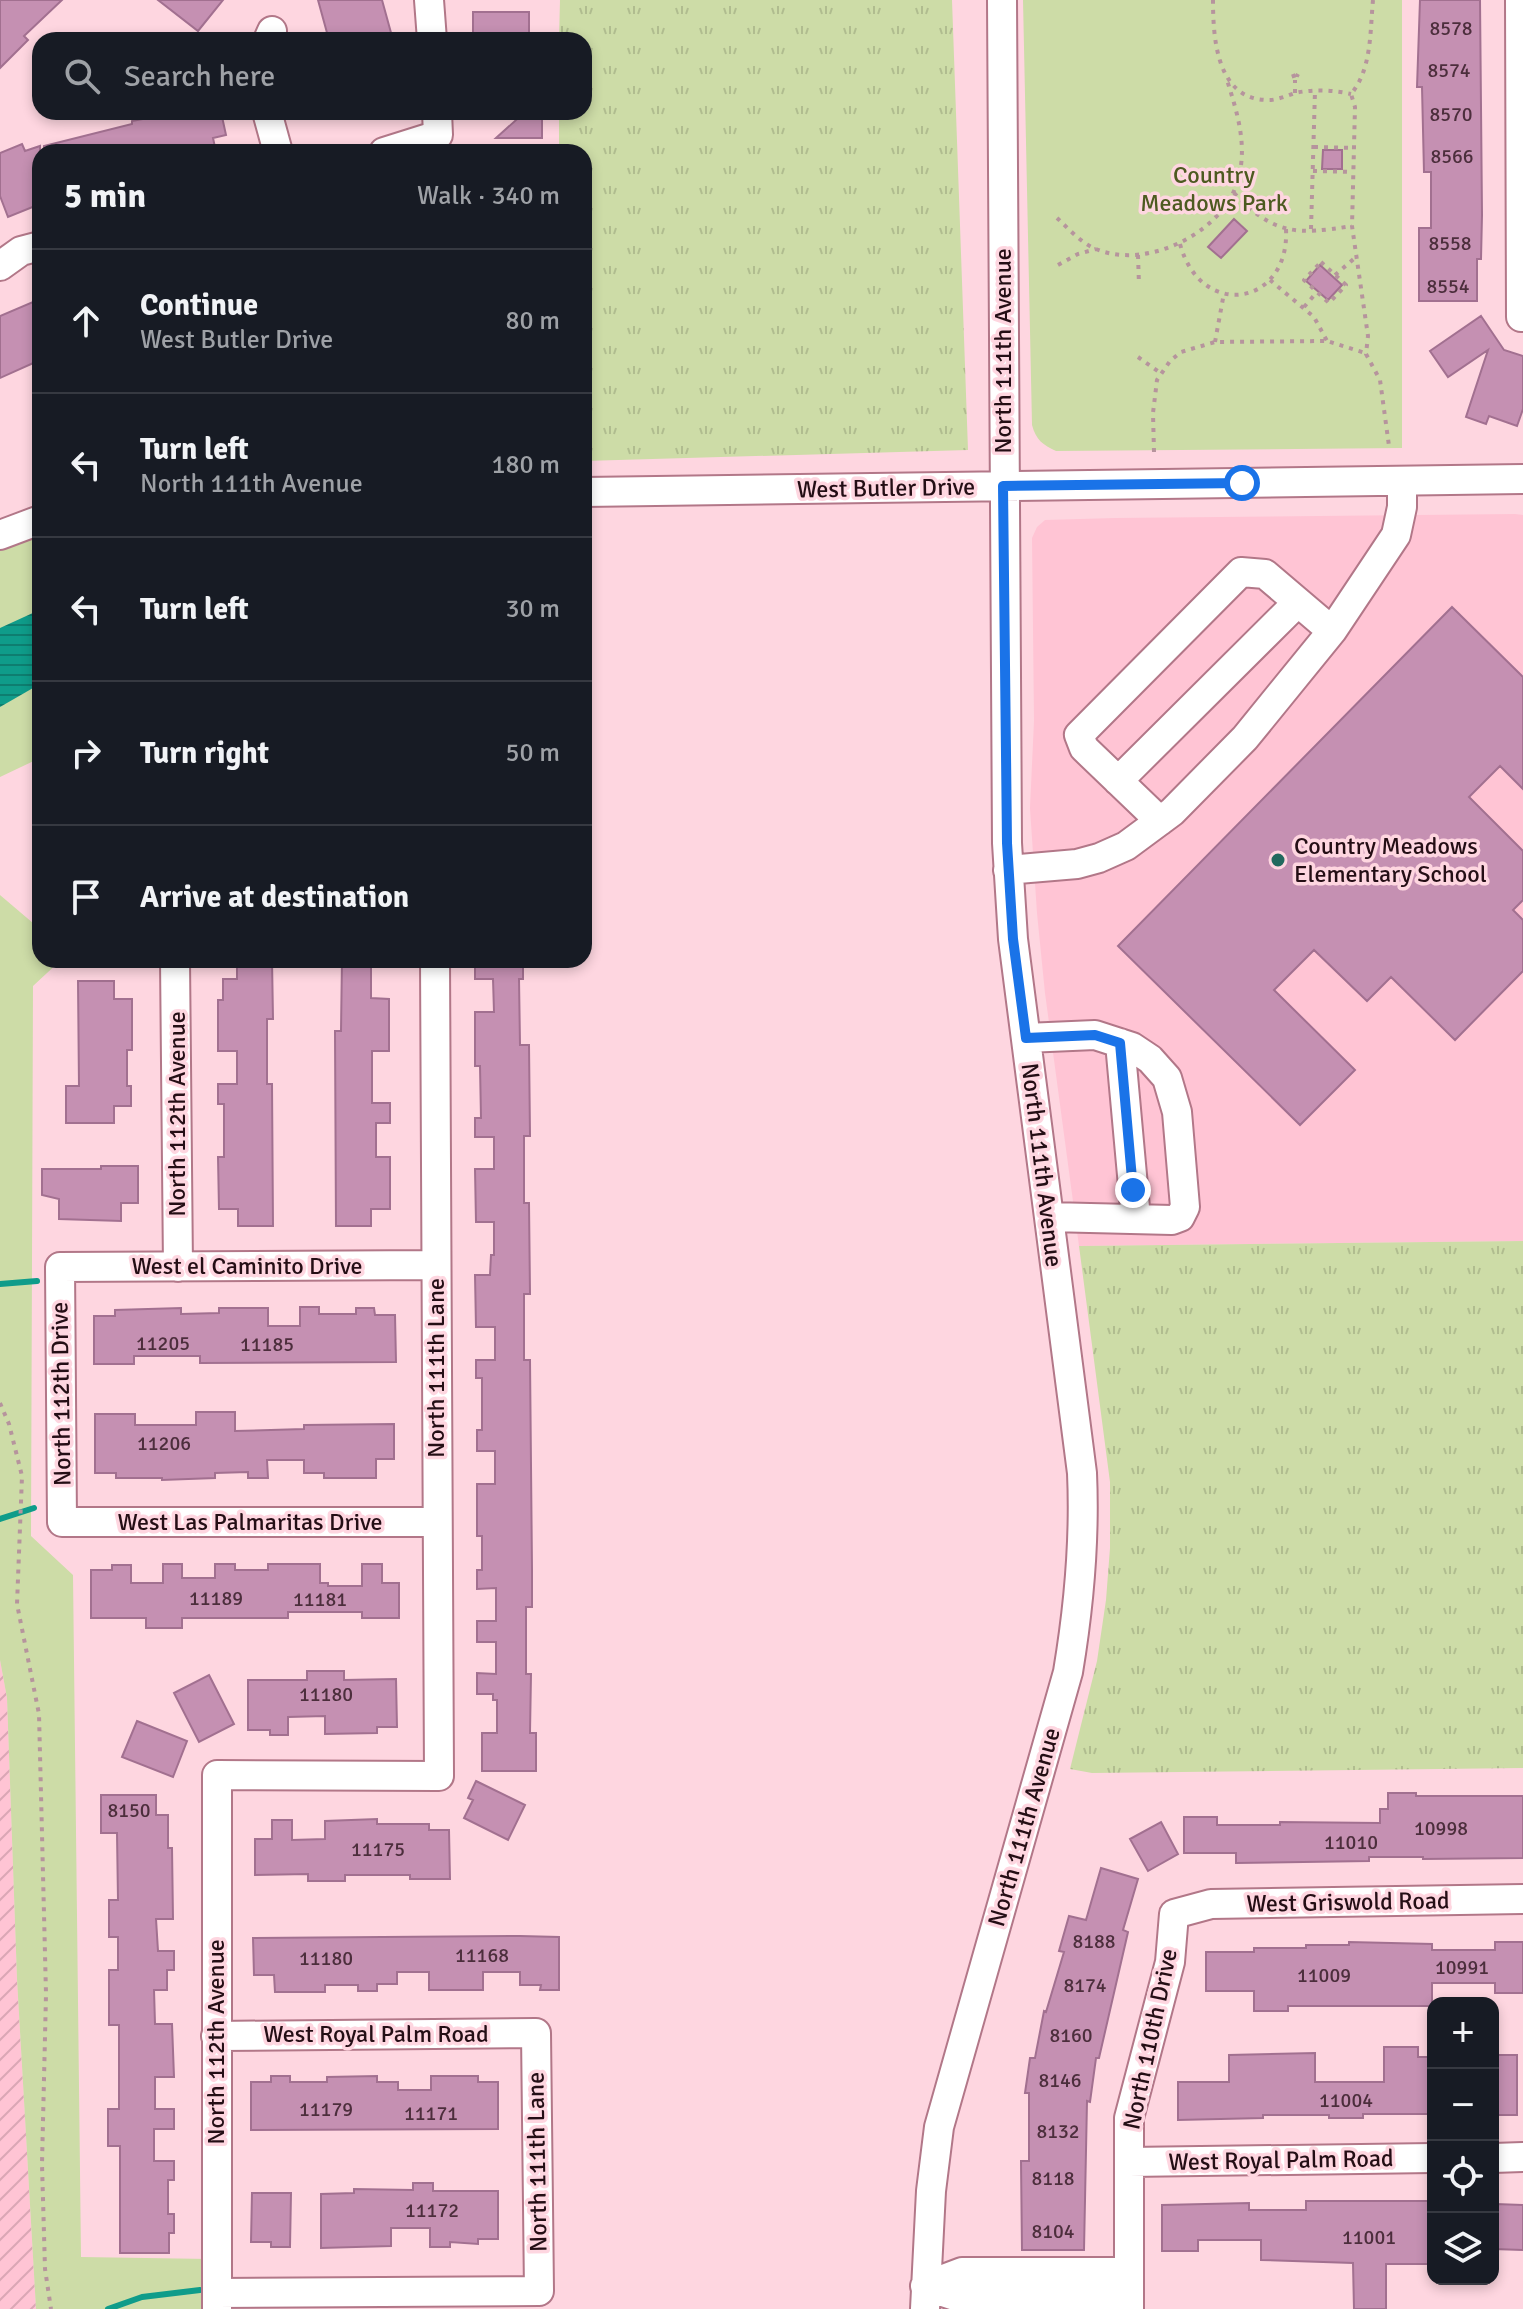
<!DOCTYPE html>
<meta charset="utf-8">
<style>
body{margin:0;font-family:Signika,sans-serif;background:#242831;color:#f1f3f6}
.controls{position:absolute;right:24px;bottom:24px;display:grid;overflow:hidden;border-radius:16px;box-shadow:0 4px 12px #0003}
.controls button{width:72px;height:72px;display:grid;place-items:center;padding:0;border:0;border-bottom:2px solid #363941;background:#171b24;color:#f1f3f6;font:40px sans-serif}
.stop{position:absolute;width:24px;height:24px;margin:-18px;border:6px solid #1a73e8;border-radius:50%;background:#fff}
.stop.end{background:#1a73e8;border-color:#fff;box-shadow:0 2px 8px #0008}
.list{margin:0;padding:0;list-style:none}
h2{display:flex;justify-content:space-between;align-items:center;height:104px;margin:0;padding:0 32px;font-size:34px}
h2 small{font-size:26px;font-weight:400;color:#9ea1a6}
.list li{display:grid;grid-template-columns:52px 1fr auto;gap:24px;align-items:center;box-sizing:border-box;height:144px;padding:0 32px;border-top:2px solid #363941}
.list b{display:block;font-size:30px;white-space:nowrap}
.list p{margin:0;font-size:26px;white-space:nowrap;color:#9ea1a6}
.list em{font-size:26px;font-style:normal;color:#9ea1a6}
.icon{flex:none;width:44px;height:44px;fill:none;stroke:currentColor;stroke-width:2;stroke-linecap:round;stroke-linejoin:round}
.map{position:relative;flex:none;width:1523px;height:2309px;overflow:hidden}
.search{position:absolute;background:#171b24;box-shadow:0 4px 12px #0003;left:32px;top:32px;width:560px;height:88px;display:flex;align-items:center;gap:20px;box-sizing:border-box;padding:0 28px;border-radius:24px;color:#9ea1a6;font-size:30px}
.panel{position:absolute;background:#171b24;box-shadow:0 4px 12px #0003;left:32px;top:144px;width:560px;height:824px;border-radius:24px}
.map>svg:first-child{display:block}
.built{fill:#ffc4d4}
.industrial{fill:url(#industrial-furrows)}
.grass{fill:url(#grass-tufts)}
.green{fill:#cddca7}
.water{fill:url(#water-rules)}
.lines{fill:none;stroke-linecap:round;stroke-linejoin:round}
.stream{stroke:#0f9c8a;stroke-width:6}
.building{fill:#c590b2;stroke:#a27090;stroke-width:2}
.minor-casing{stroke:#b27788;stroke-width:32}
.path{stroke:#b6949d;stroke-width:4;stroke-dasharray:4 6;stroke-linecap:butt}
.minor{stroke:#fff;stroke-width:28}
.route{stroke:#1a73e8;stroke-width:10}
.poi-dot{fill:#22695e;stroke:#fed6e0;stroke-width:3}
.labels{text-anchor:middle;stroke-width:7;stroke-linejoin:round;paint-order:stroke}
.number-label{font-size:20px;fill:#4c2e3c}
.park-label{font-size:24px;fill:#4d5a20;stroke:#fed6e0}
.street-label{font-size:24px;fill:#240e15;stroke:#fed6e0}
.poi-label{font-size:24px;fill:#240e15;stroke:#fed6e0;text-anchor:start}
</style>
<div class="map">
<svg width="1523" height="2309" viewBox="0 0 1523 2309">
<defs>
<pattern id="industrial-furrows" width="10" height="10" patternUnits="userSpaceOnUse" patternTransform="scale(2)"><rect width="10" height="10" fill="#ffc4d4"/><path d="M-1 1l2-2M0 10L10 0M9 11l2-2" fill="none" stroke="#daa7b5"/></pattern>
<pattern id="grass-tufts" width="24" height="20" patternUnits="userSpaceOnUse" patternTransform="scale(2)"><rect width="24" height="20" fill="#cddca7"/><path d="M3 7l-1-3M5 7V3M7 7l1-3M15 17l-1-3M17 17v-4M19 17l1-3" fill="none" stroke="#b0bc8f"/></pattern>
<pattern id="water-rules" width="6" height="5" patternUnits="userSpaceOnUse" patternTransform="scale(2)"><rect width="6" height="5" fill="#0f9c8a"/><path d="M0 2.5h6" fill="none" stroke="#0e7e70"/></pattern>
</defs>
<rect width="100%" height="100%" fill="#fed6e0"/>
<path class="built" d="M1515 514 1523 515V1241L1079 1246 1045 993 1037 913 1030 808 1034 721 1032 538 1037 527 1045 520 1115 518Z"/>
<path class="industrial" d="M0 1660 7 1698 17 1979 36 2309H0Z"/>
<path class="grass" d="M560 0H952L968 450 584 461V152H559V112H584V40H559Z
M1523 1241V1768L1092 1773 1070 1769 1097 1661 1106 1600 1110 1548V1482L1079 1246Z"/>
<path class="green" d="M1023 0H1402V448L1056 451C1043 445 1036 440 1032 425Z
M40 535V758L0 777V549Z
M0 895 40 929V960H61L33 986 31 1536 73 1575 81 2257 210 2259V2309H36L17 1979 7 1698 0 1660Z"/>
<path class="water" d="M35 612H40V684L0 707V628Z"/>
<g class="lines">
<path class="stream" d="M0 1284 37 1281
M0 1519 34 1508
M108 2309 142 2297 200 2290"/>
</g>
<path class="building" d="M0 0H62L24 36 28 40 0 68Z
M158 0H223L198 31Z
M318 0H382L393 40H329Z
M1420 0H1480L1482 215 1481 259H1477V301H1419V228H1431V172H1424L1422 87H1417Z
M473 12H529V40H473Z
M180 112H221L226 135 213 138 216 152H44V146L132 124V121Z
M525 112H542V138H496Z
M22 144 25 151 40 146V204L8 217 0 196V153Z
M1323 150H1342V169H1322Z
M1234 219 1247 231 1221 258 1208 247Z
M1320 265 1342 285 1328 300 1306 281Z
M40 299V360L0 378V316Z
M1481 316 1504 350 1523 356V409L1517 426 1489 416 1486 424 1466 417 1488 350 1448 377 1430 351Z
M1452 607 1523 677V789L1500 766 1469 797 1523 851V900L1513 910 1523 920V971L1455 1040 1391 977 1367 1001 1314 950 1274 990 1355 1070 1300 1125 1118 946Z
M237 960H272L273 1019H267V1084H272L273 1226H238V1209H219L218 1157H224V1104H218V1084H237V1051H218V1000H223V979H237Z
M342 960H371V998L389 999V1051H372V1103H390V1123H376V1157H390V1209H371V1226H336L335 1031H341Z
M475 960H523V979H519L520 1045H529L530 1136H524V1203H529L530 1294H524V1360H530L532 1570V1607H526V1674H531L530 1733H536V1771H482V1733H497V1700H493V1694H477V1673L496 1674V1642H477V1621H496V1588L477 1589V1570H482V1536H477V1484H495V1451H477V1430H482V1378H476V1360H495V1327H476L475 1275H490L491 1255H494V1222H476L475 1169H494V1137H475V1118H481L480 1066H475V1012H494L493 979H475Z
M78 981H114V999H132V1050H127V1086H131V1106H114V1123H66V1086H79Z
M101 1166H138V1203H121V1221L59 1219V1199L42 1195V1169H101Z
M300 1307H319V1314H356V1308H374L375 1315H395L396 1362 200 1363V1356H134V1364H94V1316H115V1310L181 1308V1314L219 1313V1308H268V1326H300Z
M196 1412H235V1431L304 1429V1425L394 1424V1459H376V1478H324V1473H304V1460H267L268 1478H248V1472L215 1473V1478L162 1480V1478H116V1473H95V1414H135V1425H196Z
M163 1564H182V1578H215V1564H235V1570H268V1564H320V1583H328V1586H362V1564H382V1583H399V1618H362V1612H288V1618H182V1628H146V1618H91V1570H112V1565H131V1583H163Z
M307 1671H344V1680L396 1679 397 1727H377V1733L325 1734V1716L288 1717V1735H270V1730H248V1680H307Z
M209 1675 234 1724 199 1742 174 1693Z
M137 1721 187 1741 173 1777 122 1757Z
M476 1781 525 1805 508 1840 464 1818 473 1800 468 1798Z
M1388 1793H1416V1796H1523V1858L1423 1859V1857H1369V1861L1236 1863V1853H1184V1817H1217V1825H1280V1822L1380 1823V1809H1388Z
M101 1795H156V1815H168V1848H172L173 1919H156L158 1951H174V1970H167V1990H154L155 2024H172L174 2077H155V2109H174V2129H154V2161H174V2180H168V2214H174V2233H169V2253H120V2146H108V2109H119V2025H109V1970H118V1937H109V1900H118L117 1833H101Z
M377 1819V1824H429V1830H449L450 1879H410V1875H345V1881H308V1874L255 1875V1839H272V1820H292V1840L325 1839V1821Z
M1161 1822 1178 1854 1148 1871 1130 1839Z
M1101 1868 1138 1879 1123 1930 1128 1932 1099 2058H1096L1090 2102 1087 2101 1084 2250H1022L1021 2161H1029V2093H1025L1030 2058H1035L1044 2011 1046 2012 1064 1952 1059 1951 1069 1916 1086 1920Z
M520 1936 559 1937V1990H540L541 1985H520V1972H483V1990H429V1972H397V1984H377V1991H358V1985H325V1992H275L274 1975H254L253 1938Z
M1349 1942 1432 1944V1950H1495V1942H1523V1993H1495V1983H1432V2006H1288V2011H1254V1991H1206V1952H1254V1948H1306V1945H1349Z
M1384 2047H1418V2057H1433V2114H1363V2118H1329V2115H1263V2118L1178 2120V2082H1229V2055L1315 2053V2082H1384Z
M1493 2055H1517V2115H1493Z
M271 2076H290V2082H327V2077L377 2076V2082H398V2090H431V2076H478V2082H498V2129L251 2130V2082H271Z
M413 2183H433V2191H498V2239H478V2244L450 2242V2247H430V2228H391V2246L321 2248V2194L354 2193V2189L413 2190Z
M252 2193H291L290 2247H271V2242H251Z
M1306 2201H1433V2264H1386V2309H1354L1353 2263 1261 2260V2240H1198V2251H1162V2205L1249 2203V2210H1306Z
M1495 2204 1523 2205V2250L1494 2249Z"/>
<g class="lines">
<g class="minor-casing">
<path id="minor" d="M429 0 432 40
M1520 0 1521 317H1523
M268 40 272 31
M267 112 278 152
M384 152 438 135 437 112
M0 266 21 251 40 246
M584 492 1523 479
M0 535 40 520
M1118 781 1298 602
M1160 821 1084 748 1079 735 1241 572 1265 574 1332 631
M1008 870 1077 864 1099 858 1126 846 1172 812 1245 738 1332 631 1396 535 1402 507V482
M175 960 178 1267
M1026 1038 1095 1035 1132 1047 1150 1059 1167 1078 1177 1112 1185 1207 1180 1217 1172 1220 1049 1217
M1120 1043 1136 1219
M435 1265 60 1267 62 1522H437
M216 2036 536 2033 539 2291 217 2293
M1493 2158 1523 2157
M1129 2162 1433 2158
M925 2286 962 2272H1129
M925 2286 964 2299 1129 2297
M217 2309V1775L439 1776 435 960
M925 2309 931 2191 939 2127 1068 1672C1079 1606 1085 1540 1082 1473L1013 939 1007 843 1002 0
M1129 2309V2118L1170 1962 1174 1914 1211 1904 1523 1899"/>
</g>
<path class="path" d="M1213 0C1213 40 1217 102 1271 100 1279 99 1287 96 1295 93 1313 89 1333 90 1351 94
M1373 0C1370 31 1372 69 1351 94L1355 107 1352 226 1368 336 1366 354 1380 380 1389 446
M1293 74 1295 80 1298 74
M1295 93V80
M1314 147 1353 148
M1313 171 1353 172
M1234 193C1274 235 1296 235 1352 226
M1057 218C1069 229 1081 243 1096 249 1148 271 1227 231 1239 176 1247 143 1237 112 1227 80
M1311 229 1315 91
M1180 244C1201 321 1290 306 1286 229
M1138 255 1139 285
M1321 262 1346 285 1329 303 1304 280Z
M1058 265 1078 254 1096 249
M1335 275 1356 257
M1270 280 1314 317 1327 341
M1304 307 1317 292
M1215 342 1224 293
M1138 357 1159 372
M1154 452 1153 413 1157 380 1170 361 1181 352 1215 342 1327 341 1365 353
M0 1403 9 1424 22 1476 17 1604 39 1714 46 1994 42 2164 45 2269 51 2309"/>
<use href="#minor" class="minor"/>
</g>
<g class="lines">
<path class="route" d="M1133 1190 1120 1043 1095 1035 1026 1038 1013 939 1007 843 1003 486 1242 483"/>
</g>
<circle class="poi-dot" cx="1278" cy="860" r="8"/>
<g class="labels">
<g class="number-label">
<text x="1451" y="35">8578</text>
<text x="1449" y="77">8574</text>
<text x="1451" y="121">8570</text>
<text x="1452" y="163">8566</text>
<text x="1450" y="250">8558</text>
<text x="1448" y="293">8554</text>
<text x="163" y="1350">11205</text>
<text x="267" y="1351">11185</text>
<text x="164" y="1450">11206</text>
<text x="216" y="1605">11189</text>
<text x="320" y="1606">11181</text>
<text x="326" y="1701">11180</text>
<text x="129" y="1817">8150</text>
<text x="1441" y="1835">10998</text>
<text x="1351" y="1849">11010</text>
<text x="378" y="1856">11175</text>
<text x="1094" y="1948">8188</text>
<text x="482" y="1962">11168</text>
<text x="326" y="1965">11180</text>
<text x="1462" y="1974">10991</text>
<text x="1324" y="1982">11009</text>
<text x="1085" y="1992">8174</text>
<text x="1071" y="2042">8160</text>
<text x="1060" y="2087">8146</text>
<text x="1346" y="2107">11004</text>
<text x="326" y="2116">11179</text>
<text x="431" y="2120">11171</text>
<text x="1058" y="2138">8132</text>
<text x="1053" y="2185">8118</text>
<text x="432" y="2217">11172</text>
<text x="1053" y="2238">8104</text>
<text x="1369" y="2244">11001</text>
</g>
<g class="park-label">
<text x="1214" y="183">Country<tspan x="1214" dy="28">Meadows Park</tspan></text>
</g>
<g class="street-label">
<text transform="translate(1003 351) rotate(-90)" y="8">North 111th Avenue</text>
<text transform="translate(886 488) rotate(-1)" y="8">West Butler Drive</text>
<text transform="translate(177 1114) rotate(-90)" y="8">North 112th Avenue</text>
<text transform="translate(1042 1165) rotate(83)" y="8">North 111th Avenue</text>
<text x="247" y="1274">West el Caminito Drive</text>
<text transform="translate(436 1368) rotate(-90)" y="8">North 111th Lane</text>
<text transform="translate(61 1394) rotate(-91)" y="8">North 112th Drive</text>
<text x="250" y="1530">West Las Palmaritas Drive</text>
<text transform="translate(1024 1827) rotate(-74)" y="8">North 111th Avenue</text>
<text transform="translate(1348 1902) rotate(-1)" y="8">West Griswold Road</text>
<text x="376" y="2042">West Royal Palm Road</text>
<text transform="translate(1150 2039) rotate(-78)" y="8">North 110th Drive</text>
<text transform="translate(216 2042) rotate(-90)" y="8">North 112th Avenue</text>
<text transform="translate(1281 2160) rotate(-1)" y="8">West Royal Palm Road</text>
<text transform="translate(537 2162) rotate(-91)" y="8">North 111th Lane</text>
</g>
<g class="poi-label">
<text x="1294" y="854">Country Meadows<tspan x="1294" dy="28">Elementary School</tspan></text>
</g>
</g>
</svg>
<div class="controls">
<button>+</button>
<button>−</button>
<button><svg class="icon" aria-label="locate" viewBox="0 0 24 24"><circle cx="12" cy="12" r="6"/><path d="M12 2v4M12 18v4M2 12h4M18 12h4"/></svg></button>
<button><svg class="icon" aria-label="layers" viewBox="0 0 24 24"><path d="M12 4l9 5-9 5-9-5zM3 14l9 5 9-5"/></svg></button>
</div>
<div class="stop" style="left:1242px;top:483px"></div>
<div class="stop end" style="left:1133px;top:1190px"></div>
<div class="search"><svg class="icon" aria-label="search" viewBox="0 0 24 24"><circle cx="10" cy="10" r="6"/><path d="M15 15l6 6"/></svg>Search here</div>
<section class="panel">
<h2>5 min<small>Walk · 340 m</small></h2>
<ul class="list">
<li><svg class="icon" aria-label="ahead" viewBox="0 0 24 24"><path d="M12 20V5M6 11l6-6 6 6"/></svg><div><b>Continue</b><p>West Butler Drive</p></div><em>80 m</em></li>
<li><svg class="icon" aria-label="left" viewBox="0 0 24 24"><path d="M17 20v-9H6M10 6l-5 5 5 5"/></svg><div><b>Turn left</b><p>North 111th Avenue</p></div><em>180 m</em></li>
<li><svg class="icon" aria-label="left" viewBox="0 0 24 24"><path d="M17 20v-9H6M10 6l-5 5 5 5"/></svg><div><b>Turn left</b></div><em>30 m</em></li>
<li><svg class="icon" aria-label="right" viewBox="0 0 24 24"><path d="M7 20v-9h11M14 6l5 5-5 5"/></svg><div><b>Turn right</b></div><em>50 m</em></li>
<li><svg class="icon" aria-label="arrive" viewBox="0 0 24 24"><path d="M6 21V4h12l-3 4 3 4H6"/></svg><div><b>Arrive at destination</b></div></li>
</ul>
</section>
</div>
